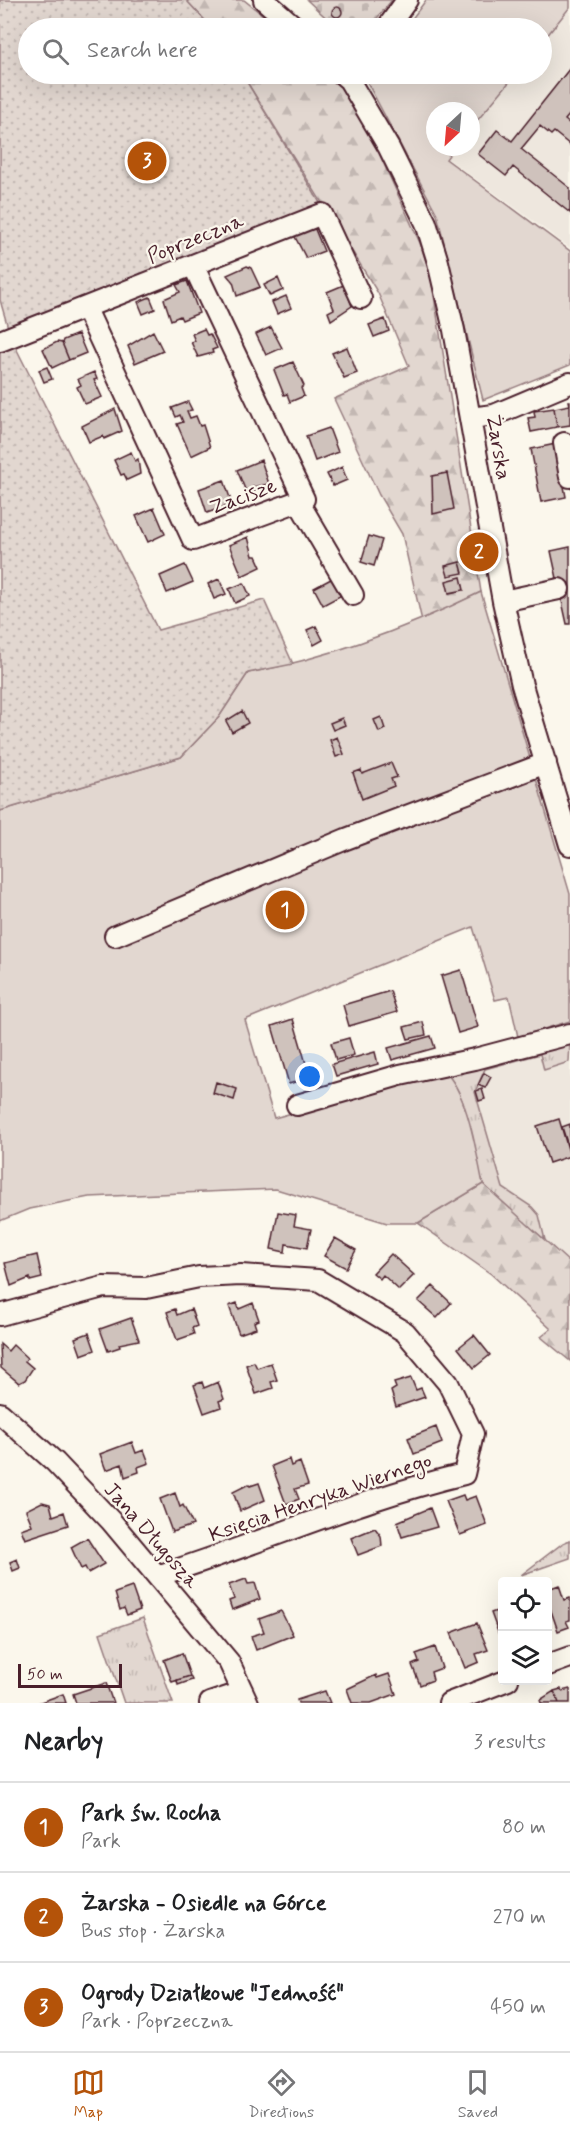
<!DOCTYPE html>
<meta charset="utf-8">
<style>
body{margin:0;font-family:Mynerve,sans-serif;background:#f2f2f2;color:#202124}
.controls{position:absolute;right:18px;bottom:18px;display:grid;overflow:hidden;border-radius:6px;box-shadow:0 6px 24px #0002}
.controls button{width:54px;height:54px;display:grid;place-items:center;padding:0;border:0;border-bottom:2px solid #e0e0e0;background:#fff;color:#202124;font:30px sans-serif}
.compass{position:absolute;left:426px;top:102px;width:54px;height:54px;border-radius:50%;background:#fff;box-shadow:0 6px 24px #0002;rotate:206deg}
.scale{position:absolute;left:18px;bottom:15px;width:104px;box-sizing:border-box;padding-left:6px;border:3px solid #4a1f2b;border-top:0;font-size:16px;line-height:21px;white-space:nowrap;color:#4a1f2b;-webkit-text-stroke:4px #fbf7ec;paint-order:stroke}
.you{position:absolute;left:310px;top:1077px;width:21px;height:21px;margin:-15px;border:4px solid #fff;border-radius:50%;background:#1a73e8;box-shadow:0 0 0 9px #1a73e833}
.badge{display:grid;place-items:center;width:39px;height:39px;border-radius:50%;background:#b45309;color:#fff;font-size:20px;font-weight:700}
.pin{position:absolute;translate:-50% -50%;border:3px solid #fff;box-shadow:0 2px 6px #0006}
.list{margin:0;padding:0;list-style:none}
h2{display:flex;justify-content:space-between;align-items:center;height:78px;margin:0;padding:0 24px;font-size:26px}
h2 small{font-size:20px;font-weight:400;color:#757577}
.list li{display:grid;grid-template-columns:39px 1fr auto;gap:18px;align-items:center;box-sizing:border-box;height:90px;padding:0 24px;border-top:2px solid #e0e0e0}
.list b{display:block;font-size:22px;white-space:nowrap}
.list p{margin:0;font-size:20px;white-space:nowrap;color:#757577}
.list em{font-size:20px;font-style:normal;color:#757577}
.icon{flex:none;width:33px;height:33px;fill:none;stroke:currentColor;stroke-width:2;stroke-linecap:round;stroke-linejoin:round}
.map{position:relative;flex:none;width:570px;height:1703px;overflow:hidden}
.search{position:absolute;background:#fff;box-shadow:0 6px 24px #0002;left:18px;right:18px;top:18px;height:66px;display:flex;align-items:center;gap:15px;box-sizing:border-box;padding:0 21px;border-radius:33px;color:#757577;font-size:22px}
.sheet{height:348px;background:#fff}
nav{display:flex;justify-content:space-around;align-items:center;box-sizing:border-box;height:84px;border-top:2px solid #e0e0e0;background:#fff;font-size:16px;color:#757577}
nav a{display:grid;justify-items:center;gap:3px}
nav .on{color:#b45309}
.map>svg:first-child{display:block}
.built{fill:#eee7de}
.grass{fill:url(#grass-tufts);stroke:#967b7e;stroke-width:1.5}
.forest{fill:url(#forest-firs);stroke:#967b7e;stroke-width:1.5}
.cemetery{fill:url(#cemetery-stones);stroke:#967b7e;stroke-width:1.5}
.park{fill:#e2d7d0;stroke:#967b7e;stroke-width:1.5}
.garden{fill:url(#garden-dots);stroke:#967b7e;stroke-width:1.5}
.building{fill:#cfc2bc;stroke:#4a1f2b;stroke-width:1.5}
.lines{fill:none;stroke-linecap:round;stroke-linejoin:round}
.minor-casing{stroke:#4a1f2b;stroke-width:24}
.minor{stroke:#fbf7ec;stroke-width:20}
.labels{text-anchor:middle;stroke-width:4.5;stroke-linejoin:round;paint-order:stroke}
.street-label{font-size:21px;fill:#4a1f2b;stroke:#fbf7ec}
</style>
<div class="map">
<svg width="570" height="1703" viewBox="0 0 570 1703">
<defs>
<pattern id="grass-tufts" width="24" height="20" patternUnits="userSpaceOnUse" patternTransform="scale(1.5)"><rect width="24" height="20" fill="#e2d7d0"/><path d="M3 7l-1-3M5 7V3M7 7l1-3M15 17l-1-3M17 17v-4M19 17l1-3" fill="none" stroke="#c3b8b3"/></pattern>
<pattern id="forest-firs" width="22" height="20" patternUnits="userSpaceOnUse" patternTransform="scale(1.5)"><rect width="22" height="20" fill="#e2d7d0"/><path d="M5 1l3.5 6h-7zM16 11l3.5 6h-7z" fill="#c3b8b3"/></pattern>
<pattern id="cemetery-stones" width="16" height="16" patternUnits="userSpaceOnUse" patternTransform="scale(1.5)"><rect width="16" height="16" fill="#e2d7d0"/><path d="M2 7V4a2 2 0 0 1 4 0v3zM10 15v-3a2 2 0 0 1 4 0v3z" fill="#c3b8b3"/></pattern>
<pattern id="garden-dots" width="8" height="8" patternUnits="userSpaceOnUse" patternTransform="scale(1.5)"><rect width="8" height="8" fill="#e2d7d0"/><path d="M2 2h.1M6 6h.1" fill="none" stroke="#c3b8b3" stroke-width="1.8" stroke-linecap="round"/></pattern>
</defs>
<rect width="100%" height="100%" fill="#fbf7ec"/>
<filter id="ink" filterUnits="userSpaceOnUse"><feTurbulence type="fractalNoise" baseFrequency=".0167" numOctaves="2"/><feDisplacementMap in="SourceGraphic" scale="12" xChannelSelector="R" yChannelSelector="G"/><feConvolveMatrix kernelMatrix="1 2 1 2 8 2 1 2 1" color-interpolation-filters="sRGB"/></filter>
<g filter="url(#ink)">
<path class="built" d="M570 8V248L447 158 456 147H471V129L516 74H542V43Z
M570 1046V1263L545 1240 539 1216 532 1207 503 1188 475 1092 485 1069Z"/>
<path class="grass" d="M570 1043 569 1062 544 1070 540 1054 485 1069 475 1092 503 1188 532 1207 539 1215 545 1240C532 1228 489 1195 483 1183 467 1150 473 1098 444 1071Z
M570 1540V1558L521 1575 563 1543Z
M143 1618 173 1703H124L100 1633Z"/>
<path class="forest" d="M186 0H244L279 28H212Z
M242 74H336L367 127 420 243 431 277 481 592 422 621 402 534 379 495 334 399 409 366 378 293Z
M483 1184 570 1263V1361L541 1337 551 1329 491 1274 418 1223Z"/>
<path class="cemetery" d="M307 0H392L369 28H337Z"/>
<path class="park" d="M426 0H570V7L542 42V28H405Z
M373 74H516L471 128V111H435V147H455L446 159 570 251V365L483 400 437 214 367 82Z
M481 592 570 894V1021L518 1037 509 997 495 1000 473 927 245 1020 274 1118 444 1071C468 1093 476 1152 483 1184L418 1223H387L276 1189 89 1197 29 1209 0 1221V811L181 757 219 717 248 673C329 658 407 628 481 592Z"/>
<path class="garden" d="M0 0H186L212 28H28V74H242L325 211 11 338 158 630 264 600 293 664 248 673 219 717 181 757 0 811V341L11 338 0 300Z"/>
<path class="building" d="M332 12a5 5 0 1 1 10 0a5 5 0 1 1-10 0Z
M570 68V114L565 120 570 124V145L554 132 551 135 540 126 521 149 570 188V213L513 167 506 176 478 154 497 130 512 141Z
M314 227 324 251 306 258 294 235Z
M247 266 251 268 260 287 237 296 233 282 227 275Z
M278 278 283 290 270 296 264 285Z
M187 281 199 313 182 320 180 316 171 320 164 299 180 292 176 285Z
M346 284 353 297 349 298 352 306 331 320 328 312 334 309 327 292Z
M286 296 291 308 277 314 272 302Z
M150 297 155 309 143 314 138 302Z
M385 319 389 331 374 337 369 325Z
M271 327 282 348 266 355 256 334Z
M204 329 207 335 210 334 217 348 212 350 213 353 198 357 191 342 195 341 192 334Z
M153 331 163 351 135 363 128 346Z
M78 334 86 353 69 360 62 343 63 340Z
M57 342 62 343 69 360 52 368 43 349Z
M347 347 357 373 344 378 332 353Z
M293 362 304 386 301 388 304 396 290 402 287 394 284 395 274 370Z
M47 367 52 379 44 382 39 370Z
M94 372 97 379 94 380 102 397 85 404 77 387 81 385 78 379Z
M569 401H570V425L557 427 554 408 570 405Z
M188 402 192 410 187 411 190 418 196 416 200 426 203 425 210 447 191 456 177 424 183 422 180 415 176 417 172 408Z
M554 408 557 427 531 432 528 418 535 417 534 411Z
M115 409 122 431 104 439 103 436 89 442 82 426Z
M329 428 338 452 315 461 306 436Z
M556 444 566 497 541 502 531 449Z
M131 452 135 461 138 459 140 474 127 480 124 474 121 475 114 460Z
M261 460 269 484 253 487 255 491 247 494 237 470Z
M342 467 347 480 333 486 327 474Z
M447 473 454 509 433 514 432 476Z
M224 480 232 504 207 513 199 489Z
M154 508 165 534 148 542 136 516Z
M369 536 382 540 374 566 361 562Z
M248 537 253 556H256L261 567 242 576 229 545Z
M570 547V624H567L551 551Z
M460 562 463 573 448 576 445 566Z
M185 565 193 582 167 593 160 576Z
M461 577 464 590 449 593 446 581Z
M219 579 226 594 214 599 208 584Z
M331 579 336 583 340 596 323 605 314 588Z
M244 583 250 596 235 603 229 589Z
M316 626 323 640 314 645 307 630Z
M242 711 248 723 232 732 226 721Z
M381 717 385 729 379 732 374 720Z
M342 718 345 725 333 730 330 723Z
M337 737 344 754 336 757 330 740Z
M391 763 397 777 391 779 394 786 362 799 353 773 361 770 362 774Z
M461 970 478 1027 458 1033 441 976Z
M390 991 397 1012 349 1026 343 1005Z
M293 1019 310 1077 289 1084 272 1026Z
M423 1022 426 1035 408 1039 404 1027Z
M431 1036 435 1048 392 1060 388 1048Z
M349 1038 354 1055 336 1060 331 1043Z
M375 1052 378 1064 336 1076 332 1064Z
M484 1073 491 1077 485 1088 478 1085Z
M216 1082 237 1089 234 1100 213 1093Z
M482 1089 485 1099 479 1101 476 1091Z
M559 1119 570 1156 549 1163 537 1126Z
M570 1124V1149H569L562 1127Z
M278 1212 296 1215 294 1226 311 1229 307 1248 286 1244 285 1252 271 1249Z
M335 1238 356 1250 346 1268 324 1256Z
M391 1254 414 1275 399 1290 383 1275 380 1279 373 1273Z
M37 1255 42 1278 30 1281V1278L11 1286 5 1263Z
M433 1286 451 1303 437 1318 418 1301Z
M237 1303 239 1309 253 1303 259 1320 254 1322 256 1328 239 1334 229 1306Z
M175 1309 177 1315 191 1309 197 1326 192 1328 194 1334 177 1340 167 1312Z
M131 1318 139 1340 119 1344 120 1347 108 1351 100 1329Z
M89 1333 95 1350 81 1355 75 1338Z
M474 1335 490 1355 474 1368 458 1348Z
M0 1344 8 1351 13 1345 27 1358 25 1361 33 1368 25 1380 19 1383 1 1368Z
M254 1362 257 1368 271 1363 277 1380 271 1382 273 1388 256 1394 246 1365Z
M411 1378 416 1390 421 1388 425 1397 396 1407 391 1391 396 1388 394 1383Z
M202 1382 204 1388 218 1382 224 1399 219 1401 221 1407 204 1413 194 1385Z
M436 1427 442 1443 414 1454 408 1438Z
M132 1442 136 1453 144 1450 149 1463 138 1467 139 1472 125 1477 122 1464 106 1470 100 1454Z
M289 1459 291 1466 300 1462 308 1485 295 1489 299 1499 286 1504 272 1466Z
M259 1483 265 1500 240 1511 233 1492 249 1484 250 1486Z
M175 1493 180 1507 183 1505 193 1525 172 1532 160 1499Z
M463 1495 465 1500 476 1496 487 1525 460 1535 446 1501Z
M42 1502 50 1504 53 1516 64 1512 68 1525 25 1539 21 1529 32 1525 26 1510Z
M430 1508 437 1527 402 1537 397 1522Z
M375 1528 381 1536 382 1546 358 1555 351 1538Z
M87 1538 104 1564 88 1573 85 1567 81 1569 71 1547Z
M17 1559 20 1568 13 1571 10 1562Z
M246 1579 248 1584 255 1583 260 1599 232 1610 229 1601 234 1599 229 1585Z
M559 1585 564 1600 570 1598V1620L566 1621 569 1627 558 1631 548 1602V1589Z
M132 1587 140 1610 127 1615 124 1608 120 1610 115 1593Z
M502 1609V1643L491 1613Z
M281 1611 293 1635 256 1650 251 1636 264 1632 259 1619Z
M477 1623 488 1650 476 1654 479 1662 465 1668 451 1633Z
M435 1647 442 1668 431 1672 433 1680 420 1685 412 1665 419 1662 416 1654Z
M182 1653 190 1676 172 1682 164 1660Z
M389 1674 396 1694 371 1703H352L347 1689 376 1675 377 1678Z
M190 1676 192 1680 178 1685 177 1680Z
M106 1683 113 1703H76L73 1694Z
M561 1689 562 1691 570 1689V1703H559L554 1691Z
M325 1691 330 1703H298L297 1700Z
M554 1691 559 1703H541L540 1700Z
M63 1694 66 1703H38Z"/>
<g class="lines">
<g class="minor-casing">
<path id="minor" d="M264 0 296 28
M387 28 407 0
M342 74 349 80 389 148 426 223 438 262 454 330 503 601 522 685 570 845
M86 309 193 540 304 499 193 265
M0 341 322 214 361 298
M470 418 494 415 570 383
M564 443 570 477
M298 501 353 595
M503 601 559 589
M115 936 346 839 546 763
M297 1105 400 1075 475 1059 570 1034
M0 1315 103 1287 146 1288 199 1277 241 1275 318 1280 405 1332 448 1383 473 1434 464 1474C359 1499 260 1544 157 1576
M0 1413 55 1462 111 1521 229 1662 248 1703
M548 1665 570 1657
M210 1703 243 1692
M449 1703 508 1680"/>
</g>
<use href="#minor" class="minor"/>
</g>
</g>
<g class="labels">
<g class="street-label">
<text transform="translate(195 238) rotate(-22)" y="7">Poprzeczna</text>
<text transform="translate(499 447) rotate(80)" y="7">Żarska</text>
<text transform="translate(243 496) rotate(-20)" y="7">Zacisze</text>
<text transform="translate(320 1497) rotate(-19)" y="7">Księcia Henryka Wiernego</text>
<text transform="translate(152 1535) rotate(49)" y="7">Jana Długosza</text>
</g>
</g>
</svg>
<div class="controls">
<button><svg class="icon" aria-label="locate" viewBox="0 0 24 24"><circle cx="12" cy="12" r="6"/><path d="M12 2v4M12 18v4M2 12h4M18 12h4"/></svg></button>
<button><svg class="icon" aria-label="layers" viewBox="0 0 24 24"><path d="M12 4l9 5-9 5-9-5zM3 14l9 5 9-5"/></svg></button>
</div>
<svg class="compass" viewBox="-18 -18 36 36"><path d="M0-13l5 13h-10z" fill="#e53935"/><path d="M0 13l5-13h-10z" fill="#757577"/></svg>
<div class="scale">50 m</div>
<div class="you"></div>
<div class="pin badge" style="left:285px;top:910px">1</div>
<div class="pin badge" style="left:479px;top:552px">2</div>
<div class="pin badge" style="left:147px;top:161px">3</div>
<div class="search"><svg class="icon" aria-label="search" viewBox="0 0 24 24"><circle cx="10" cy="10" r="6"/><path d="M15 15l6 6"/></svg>Search here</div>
</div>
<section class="sheet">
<h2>Nearby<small>3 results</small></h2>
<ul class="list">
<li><span class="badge">1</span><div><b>Park św. Rocha</b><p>Park</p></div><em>80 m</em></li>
<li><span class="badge">2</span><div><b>Żarska - Osiedle na Górce</b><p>Bus stop · Żarska</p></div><em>270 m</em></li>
<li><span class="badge">3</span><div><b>Ogrody Działkowe &quot;Jedność&quot;</b><p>Park · Poprzeczna</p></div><em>450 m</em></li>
</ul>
</section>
<nav>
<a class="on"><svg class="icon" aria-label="map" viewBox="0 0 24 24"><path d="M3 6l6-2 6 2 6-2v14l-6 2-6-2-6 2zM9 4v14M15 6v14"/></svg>Map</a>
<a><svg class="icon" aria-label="directions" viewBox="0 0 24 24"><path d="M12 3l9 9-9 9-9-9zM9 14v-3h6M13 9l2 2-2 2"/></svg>Directions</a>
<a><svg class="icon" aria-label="saved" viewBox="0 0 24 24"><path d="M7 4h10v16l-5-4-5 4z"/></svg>Saved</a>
</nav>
